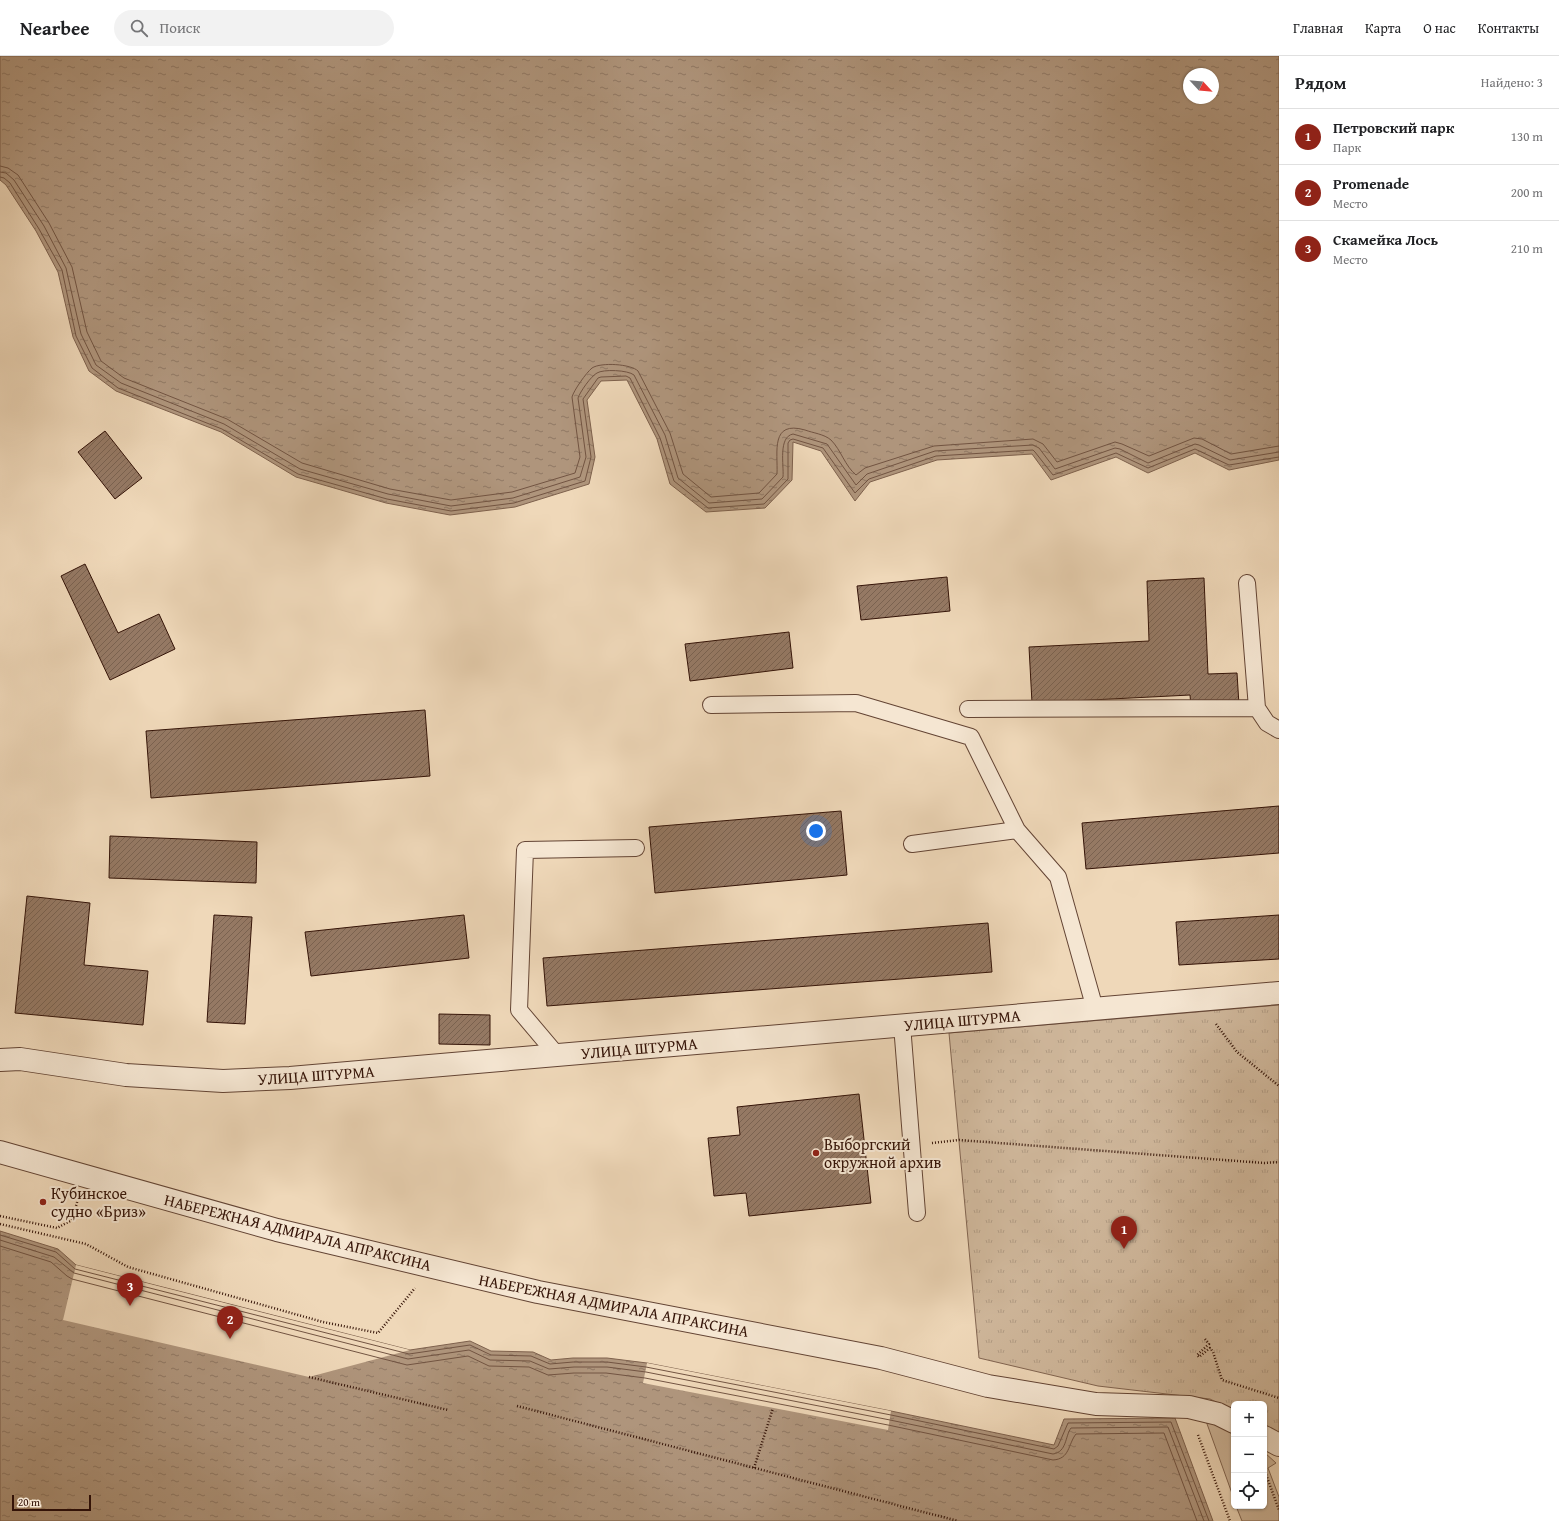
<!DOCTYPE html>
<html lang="ru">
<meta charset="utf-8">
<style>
body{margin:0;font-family:"Gentium Book Plus",serif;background:#f2f2f2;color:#202124}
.controls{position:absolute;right:12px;bottom:12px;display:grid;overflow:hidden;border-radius:6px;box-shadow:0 1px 3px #0004}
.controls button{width:36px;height:36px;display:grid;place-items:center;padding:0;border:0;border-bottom:1px solid #e0e0e0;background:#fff;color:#202124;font:20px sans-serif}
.compass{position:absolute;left:1183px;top:12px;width:36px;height:36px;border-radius:50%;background:#fff;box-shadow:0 1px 3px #0004;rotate:116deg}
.scale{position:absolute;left:12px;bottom:10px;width:79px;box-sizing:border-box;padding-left:4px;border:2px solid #341307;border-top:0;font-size:11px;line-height:14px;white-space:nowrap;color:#341307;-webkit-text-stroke:3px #f5e6d2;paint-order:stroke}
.you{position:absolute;left:816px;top:775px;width:14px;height:14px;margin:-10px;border:3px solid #fff;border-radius:50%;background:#1a73e8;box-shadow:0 0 0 6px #1a73e833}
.badge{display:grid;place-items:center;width:26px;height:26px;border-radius:50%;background:#8f2418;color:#fff;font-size:13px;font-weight:700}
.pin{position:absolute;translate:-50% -33px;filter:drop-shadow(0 1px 2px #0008)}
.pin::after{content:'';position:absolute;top:21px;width:14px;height:12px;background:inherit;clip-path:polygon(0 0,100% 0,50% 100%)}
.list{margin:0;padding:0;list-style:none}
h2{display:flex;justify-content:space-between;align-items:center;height:52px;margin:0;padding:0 16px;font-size:17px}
h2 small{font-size:13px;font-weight:400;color:#757577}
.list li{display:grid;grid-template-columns:26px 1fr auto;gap:12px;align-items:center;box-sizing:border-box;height:56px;padding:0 16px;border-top:1px solid #e0e0e0}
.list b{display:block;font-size:15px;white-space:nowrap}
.list p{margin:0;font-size:13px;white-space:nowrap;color:#757577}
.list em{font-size:13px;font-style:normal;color:#757577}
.icon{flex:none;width:22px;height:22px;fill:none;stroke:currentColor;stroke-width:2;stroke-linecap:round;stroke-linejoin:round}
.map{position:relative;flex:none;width:1279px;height:1465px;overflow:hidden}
header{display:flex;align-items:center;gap:24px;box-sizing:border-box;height:56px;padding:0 20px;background:#fff;border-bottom:1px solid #e0e0e0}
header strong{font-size:19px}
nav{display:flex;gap:22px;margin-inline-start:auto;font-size:14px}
.search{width:280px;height:36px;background:#f2f2f2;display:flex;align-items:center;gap:10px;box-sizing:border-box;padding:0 14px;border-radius:22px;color:#757577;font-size:15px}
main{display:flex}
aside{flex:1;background:#fff}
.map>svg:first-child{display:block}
.grass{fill:#cfb79b;stroke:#826551}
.park{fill:url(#park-tufts);stroke:#826551}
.water{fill:url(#water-ripples);stroke:#7e614d;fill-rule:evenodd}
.pier{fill:#efd8b9}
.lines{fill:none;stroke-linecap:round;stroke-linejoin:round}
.shore{stroke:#725442;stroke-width:1}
.building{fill:url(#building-hatch);stroke:#341307}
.lane-casing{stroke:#634434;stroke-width:18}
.street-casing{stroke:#634434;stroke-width:24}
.path{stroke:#341307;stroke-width:2.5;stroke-dasharray:1 2;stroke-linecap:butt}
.lane{stroke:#f5e6d2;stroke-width:16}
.street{stroke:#f5e6d2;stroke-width:22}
.poi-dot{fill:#8f2418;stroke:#f5e6d2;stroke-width:1.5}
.labels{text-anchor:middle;stroke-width:4;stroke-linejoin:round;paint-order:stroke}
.street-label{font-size:16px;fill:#341307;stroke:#f5e6d2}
.poi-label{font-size:16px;fill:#341307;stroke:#f5e6d2;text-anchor:start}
</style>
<header>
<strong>Nearbee</strong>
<div class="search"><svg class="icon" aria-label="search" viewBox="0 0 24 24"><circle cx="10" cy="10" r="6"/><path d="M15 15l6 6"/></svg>Поиск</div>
<nav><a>Главная</a><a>Карта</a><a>О нас</a><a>Контакты</a></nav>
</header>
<main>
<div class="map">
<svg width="1279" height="1465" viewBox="0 0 1279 1465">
<defs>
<pattern id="park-tufts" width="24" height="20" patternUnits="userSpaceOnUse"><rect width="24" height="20" fill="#cfb79b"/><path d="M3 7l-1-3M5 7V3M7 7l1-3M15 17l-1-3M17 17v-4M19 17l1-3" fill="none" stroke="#b29c84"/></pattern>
<pattern id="water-ripples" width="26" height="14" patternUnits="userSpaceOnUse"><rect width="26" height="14" fill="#af957c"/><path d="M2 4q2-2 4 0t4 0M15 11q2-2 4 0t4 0" fill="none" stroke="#8f7864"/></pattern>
<pattern id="building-hatch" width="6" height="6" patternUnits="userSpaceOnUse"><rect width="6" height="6" fill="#957964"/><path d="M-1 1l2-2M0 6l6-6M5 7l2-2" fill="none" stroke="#7a6250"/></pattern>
</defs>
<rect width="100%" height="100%" fill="#efd8b9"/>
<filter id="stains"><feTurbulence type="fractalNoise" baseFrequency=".005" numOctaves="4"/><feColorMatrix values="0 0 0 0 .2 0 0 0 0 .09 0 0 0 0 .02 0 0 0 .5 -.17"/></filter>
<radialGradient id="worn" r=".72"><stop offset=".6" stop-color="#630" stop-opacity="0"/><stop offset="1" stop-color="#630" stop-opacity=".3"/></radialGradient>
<path class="grass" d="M1206 1365 1234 1377V1443Z
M1264 1396 1276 1407 1268 1412 1279 1441V1465H1242L1236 1450H1264Z"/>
<path class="park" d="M1279 949V1381L1264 1370V1348H1234V1355L1210 1343 1098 1330 979 1302 949 977Z"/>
<path class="water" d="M0 0H1279V404L1229 414 1195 397 1148 417 1116 401 1051 424 1032 398 937 404 870 426 855 445 821 395 793 386 792 424 765 452 706 456 670 428 657 383 627 324 601 325 587 344 595 401 589 428 515 451 450 459 386 447 296 421 221 376 116 335 89 315 73 281 58 216 36 175 6 129 0 124ZM1189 18H1213V42H1189Z
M0 1175 58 1193 76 1209 410 1294 470 1285 491 1295 533 1296 551 1304 573 1302H607L647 1307 891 1355 1054 1389 1064 1363 1175 1362 1213 1465H0Z"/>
<path class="pier" d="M76 1209 146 1227 410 1294 309 1321 63 1264Z
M647 1307 891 1355 888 1374 643 1327Z"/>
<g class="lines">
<path class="shore" d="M0 110 8 112 18 119 49 167 72 211 87 276 101 305 124 322 227 363 302 407 390 433 451 444 512 436 575 417 580 401 572 341C574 334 586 317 592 312 601 306 631 308 638 315L670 377 683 418 711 441 759 437 777 418C778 396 770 364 805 374 813 377 824 378 831 384 841 394 845 410 856 419L865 412 934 390 1033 383 1043 388 1057 406 1115 386 1122 388 1149 400 1194 382 1202 383 1231 398 1279 390
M0 116 6 117 14 124 44 170 66 212 81 278 96 309 121 327 224 368 300 413 388 438 451 450 513 442 580 421 586 401 578 342C580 336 591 320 597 317 603 313 628 314 634 319L665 379 678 422 709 447 762 443 783 421C784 409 778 381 793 378L827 388 856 429 867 418 935 395 1033 389 1039 392 1055 413 1115 392 1120 393 1148 407 1195 388 1199 389 1230 404 1279 396
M0 121 4 122 10 127 39 173 62 214 76 280 92 312 118 332 222 373 298 418 387 443 451 455 514 447 585 425 591 401 583 343 598 322 601 321 626 320 630 322 660 382 674 425 708 452 764 448 788 423V387L790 384 793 383 823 392 855 437 869 423 936 400 1033 394 1035 396 1053 419 1116 397 1148 412 1195 393 1229 409 1279 401
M0 1179 56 1196 75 1213 409 1298 470 1289 491 1299 531 1300 550 1308 573 1306H607L646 1311 891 1359 1054 1393 1058 1390 1068 1367 1171 1366 1209 1465
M0 1184 54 1201 74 1217 408 1303 469 1294 490 1304 530 1305 549 1313 574 1311H607L646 1316 890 1364 1053 1398C1067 1396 1065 1380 1071 1372L1168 1371 1204 1465
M0 1190 51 1206 67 1220 72 1223 407 1309 468 1300 489 1310 529 1311 548 1319 574 1317H606L645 1322 888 1369 1053 1404C1070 1403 1068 1388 1076 1378L1164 1377 1197 1465"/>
</g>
<path class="building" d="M105 375 142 422 115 443 78 396Z
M85 508 118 577 159 558 175 593 110 624 61 520Z
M947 521 950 555 861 564 857 530Z
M1204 522 1208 618 1237 617 1239 649 1191 651 1190 639 1032 647 1029 591 1149 585 1147 525Z
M789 576 793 612 690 625 685 588Z
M425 654 430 720 151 742 146 675Z
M1279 750V797L1086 813 1082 767Z
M841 755 847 819 655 837 649 771Z
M110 780 257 786 256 827 109 822Z
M27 840 90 847 84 909 148 915 143 969 15 957Z
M214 859 252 861 245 968 207 966Z
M464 859 469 902 311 920 305 876Z
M1279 859V903L1179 909 1176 866Z
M988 867 992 916 547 950 543 902Z
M439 958 490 959V989L439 988Z
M859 1038 871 1147 749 1160 746 1137 714 1140 708 1082 740 1079 737 1051Z"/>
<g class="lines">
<g class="lane-casing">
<path id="lane" d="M1247 527 1257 652 1267 667 1279 674
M711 649 856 647 971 681 1017 774
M968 653 1257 652
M912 788 1017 774 1058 821 1095 953
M902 969 917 1157
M557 999 519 954 525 794 636 792"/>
</g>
<g class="street-casing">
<path id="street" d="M0 1004 20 1003 126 1019 223 1025 290 1022 1279 937
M0 1096 277 1174 538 1236 881 1302 988 1330 1096 1348 1189 1351 1218 1358 1234 1366
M1264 1381 1279 1389"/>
</g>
<path class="path" d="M1216 968 1237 996 1279 1030
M932 1087 959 1084 1264 1107 1279 1106
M0 1160 57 1172 72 1164 78 1143
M0 1168 86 1188 128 1211 323 1266 378 1277 415 1232
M1205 1283 1209 1288 1197 1299 1199 1301 1210 1292 1213 1296 1222 1324 1279 1342
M309 1321 448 1354
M517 1350 958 1465
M1198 1379 1230 1465
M754 1412 773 1352
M1264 1413 1279 1454"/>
<use href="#lane" class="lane"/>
<use href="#street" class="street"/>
</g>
<g class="poi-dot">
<circle cx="816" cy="1097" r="4"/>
<circle cx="43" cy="1146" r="4"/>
</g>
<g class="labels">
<g class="street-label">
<text transform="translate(962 964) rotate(-5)" y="6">УЛИЦА ШТУРМА</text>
<text transform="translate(639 992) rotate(-5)" y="6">УЛИЦА ШТУРМА</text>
<text transform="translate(316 1019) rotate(-4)" y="6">УЛИЦА ШТУРМА</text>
<text transform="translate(298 1176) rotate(14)" y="6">НАБЕРЕЖНАЯ АДМИРАЛА АПРАКСИНА</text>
<text transform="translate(614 1249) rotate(11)" y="6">НАБЕРЕЖНАЯ АДМИРАЛА АПРАКСИНА</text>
</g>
<g class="poi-label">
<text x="824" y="1094">Выборгский<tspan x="824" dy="18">окружной архив</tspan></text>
<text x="51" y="1143">Кубинское<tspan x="51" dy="18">судно «Бриз»</tspan></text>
</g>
</g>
<rect width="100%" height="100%" filter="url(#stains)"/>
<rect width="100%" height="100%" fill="url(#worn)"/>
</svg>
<div class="controls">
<button>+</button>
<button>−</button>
<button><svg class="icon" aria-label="locate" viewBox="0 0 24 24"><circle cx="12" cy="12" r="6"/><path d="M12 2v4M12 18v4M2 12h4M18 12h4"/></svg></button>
</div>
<svg class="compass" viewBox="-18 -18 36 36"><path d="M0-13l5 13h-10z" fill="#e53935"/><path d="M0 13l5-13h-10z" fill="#757577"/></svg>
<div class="scale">20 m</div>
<div class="you"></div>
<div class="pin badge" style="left:1124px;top:1193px">1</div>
<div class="pin badge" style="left:230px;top:1283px">2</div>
<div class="pin badge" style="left:130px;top:1250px">3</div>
</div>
<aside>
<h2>Рядом<small>Найдено: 3</small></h2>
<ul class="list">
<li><span class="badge">1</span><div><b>Петровский парк</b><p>Парк</p></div><em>130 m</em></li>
<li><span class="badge">2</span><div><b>Promenade</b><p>Место</p></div><em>200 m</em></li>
<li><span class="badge">3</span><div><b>Скамейка Лось</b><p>Место</p></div><em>210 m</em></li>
</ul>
</aside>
</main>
